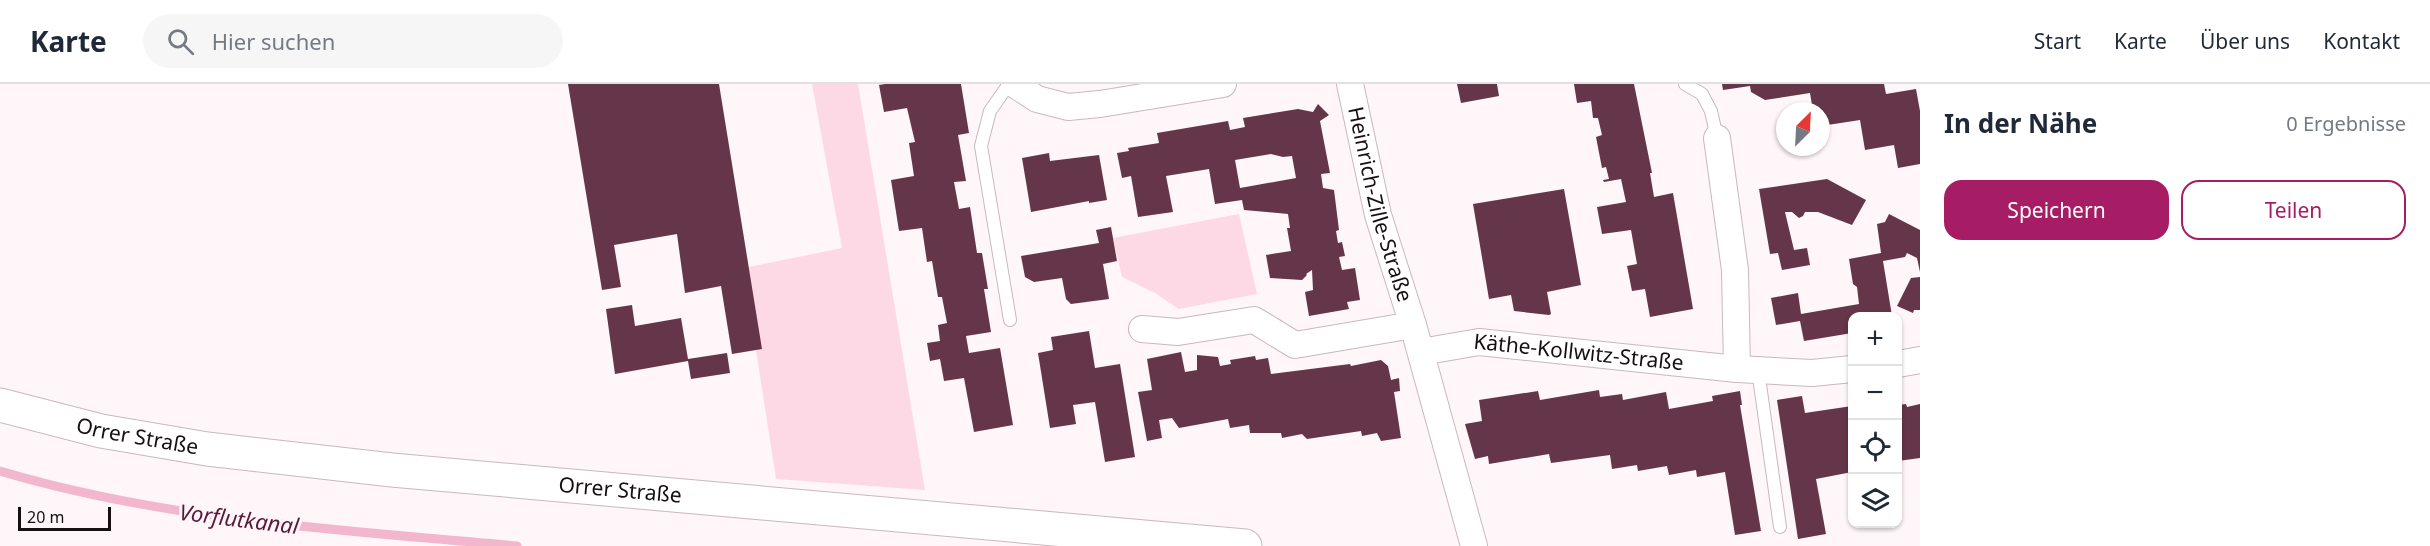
<!DOCTYPE html>
<html lang="de">
<meta charset="utf-8">
<style>
body{margin:0;font-family:"Noto Sans",sans-serif;background:#f6f6f7;color:#1f2937}
.controls{position:absolute;right:18px;bottom:18px;display:grid;overflow:hidden;border-radius:12px;box-shadow:0 2px 4px #0004}
.controls button{width:54px;height:54px;display:grid;place-items:center;padding:0;border:0;border-bottom:2px solid #e0e1e3;background:#fff;color:#1f2937;font:30px sans-serif}
.compass{position:absolute;left:1776px;top:18px;width:54px;height:54px;border-radius:50%;background:#fff;box-shadow:0 2px 4px #0004;rotate:24deg}
.scale{position:absolute;left:18px;bottom:15px;width:93px;box-sizing:border-box;padding-left:6px;border:3px solid #161012;border-top:0;font-size:16px;line-height:21px;white-space:nowrap;color:#161012;-webkit-text-stroke:4px #fef6f9;paint-order:stroke}
.list{margin:0;padding:0;list-style:none}
h2{display:flex;justify-content:space-between;align-items:center;height:78px;margin:0;padding:0 24px;font-size:26px}
h2 small{font-size:20px;font-weight:400;color:#747a83}
.actions{display:flex;gap:12px;padding:18px 24px}
.actions a{flex:1;padding:14px 0;border:2px solid #a61d65;border-radius:18px;text-align:center;font-size:21px;color:#a61d65}
.actions .main{background:#a61d65;color:#fff}
.icon{flex:none;width:33px;height:33px;fill:none;stroke:currentColor;stroke-width:2;stroke-linecap:round;stroke-linejoin:round}
.map{position:relative;flex:none;width:1920px;height:462px;overflow:hidden}
header{display:flex;align-items:center;gap:36px;box-sizing:border-box;height:84px;padding:0 30px;background:#fff;border-bottom:2px solid #e0e1e3}
header strong{font-size:28px}
nav{display:flex;gap:33px;margin-inline-start:auto;font-size:21px}
.search{width:420px;height:54px;background:#f6f6f7;display:flex;align-items:center;gap:15px;box-sizing:border-box;padding:0 21px;border-radius:33px;color:#747a83;font-size:22px}
main{display:flex}
aside{flex:1;background:#fff}
.map>svg:first-child{display:block}
.green{fill:#fdd9e6}
.lines{fill:none;stroke-linecap:round;stroke-linejoin:round}
.stream{stroke:#f2b7cd;stroke-width:9}
.building{fill:#653549;fill-rule:evenodd}
.lane-casing{stroke:#c9b8be;stroke-width:14}
.street-casing{stroke:#c9b8be;stroke-width:28}
.secondary-casing{stroke:#c9b8be;stroke-width:35}
.lane{stroke:#fff;stroke-width:12}
.street{stroke:#fff;stroke-width:26}
.secondary{stroke:#fff;stroke-width:33}
.labels{text-anchor:middle;stroke-width:6;stroke-linejoin:round;paint-order:stroke}
.street-label{font-size:21px;fill:#161012;stroke:#fef6f9}
.water-label{font-size:22px;font-style:italic;fill:#5b1838;stroke:#fef6f9}
</style>
<header>
<strong>Karte</strong>
<div class="search"><svg class="icon" aria-label="search" viewBox="0 0 24 24"><circle cx="10" cy="10" r="6"/><path d="M15 15l6 6"/></svg>Hier suchen</div>
<nav><a>Start</a><a>Karte</a><a>Über uns</a><a>Kontakt</a></nav>
</header>
<main>
<div class="map">
<svg width="1920" height="462" viewBox="0 0 1920 462">
<rect width="100%" height="100%" fill="#fef6f9"/>
<path class="green" d="M812 0H858L925 406 776 395 756 266 749 183 842 164Z
M1239 130 1257 210 1179 225 1155 209 1122 193 1113 154Z"/>
<g class="lines">
<path class="stream" d="M0 387C168 437 343 446 517 462"/>
</g>
<path class="building" d="M568 0H719L762 265 732 270 721 202 685 209 677 150 614 161 621 203 602 206Z
M885 0H961L969 49 958 51 966 97 954 98 959 125 970 123 977 169H982L988 205H984L991 248 966 252 969 269 1000 264 1013 341 974 348 964 294 944 297 940 275 930 277 927 259 940 257 938 241 947 239 942 213H938L932 177 927 178 922 144 899 147 891 96 914 92 909 59 915 58 907 24 884 28 879 1Z
M1457 0H1497L1499 12 1461 19Z
M1574 0H1634L1652 89H1650L1654 113 1673 109 1693 225 1650 233 1645 205 1632 207 1627 182 1637 180 1631 146 1602 150 1597 123 1626 118 1621 95 1604 98 1603 96 1609 95 1606 83 1602 84 1596 53 1602 51 1598 34H1593L1591 17 1577 19Z
M1722 0H1884L1886 10 1916 5 1920 27V80L1898 84 1894 61 1865 66 1860 36 1821 42V27H1813L1810 9 1765 16 1751 8 1750 2 1723 6Z
M1318 20 1329 31 1320 37 1330 89 1321 90 1323 104 1334 106 1339 146 1336 147 1338 159 1342 158 1345 172 1339 173 1342 186 1355 184 1360 216 1347 218 1349 225 1309 232 1305 208 1313 206 1312 186 1306 190 1307 191 1302 196 1270 194 1266 171 1291 167 1287 144H1290L1288 130 1244 126 1242 116 1215 120 1209 85 1166 92 1173 128 1138 133 1131 92 1122 94 1117 69 1129 67 1128 64 1159 59 1157 49 1228 37 1230 46 1245 43 1243 34 1298 25 1313 28ZM1271 70 1283 73 1292 72 1296 94 1240 104 1235 76Z
M1049 69 1050 77 1099 71 1107 116 1089 119V117L1031 128 1022 74Z
M1827 95 1866 116 1852 141 1818 128H1805L1803 132 1799 134 1792 128H1785L1794 166 1807 164 1810 181 1782 186 1778 169 1770 170 1759 105Z
M1564 105 1581 201 1547 208 1551 230 1549 231 1514 227 1511 211 1489 215 1473 120Z
M1889 130 1920 146V188L1917 174 1907 169 1905 173 1883 177 1892 232H1852V249L1804 257 1800 237 1776 241 1771 214 1798 209 1801 230 1859 220 1857 203 1853 200 1849 175 1881 169 1877 140 1885 138Z
M1111 143 1117 177 1103 180 1109 215 1071 220 1066 215 1062 194 1034 198 1025 193 1021 172 1099 159 1096 146Z
M1920 193V226H1914L1913 229 1897 222 1911 194Z
M632 221 635 242 681 234 688 275 727 269 730 289 691 295 688 277 615 290 606 225Z
M1089 247 1095 284 1120 280 1135 373 1105 378 1095 318 1073 321 1076 340 1050 344 1038 269 1053 266 1051 253Z
M1181 268 1185 288 1197 286V271L1218 273 1220 282 1231 280 1230 276 1255 272 1256 276 1268 274 1271 290 1350 280 1351 282 1381 276 1388 282 1391 296 1399 294 1400 307 1394 308 1401 354 1381 357 1377 349 1362 352 1361 347 1307 355 1302 350 1282 354 1281 349H1250L1249 341 1230 344 1228 335 1179 344 1172 334 1159 336 1162 354 1147 357 1138 308 1152 306 1147 275Z
M1599 306 1600 313 1622 310 1623 316 1666 308 1669 325 1713 317 1712 312 1740 307 1742 321H1740L1761 447 1735 451 1725 388 1697 393 1696 386 1669 391 1667 382 1638 387 1637 381 1612 385 1610 371 1551 379 1549 370 1489 380 1488 372 1475 375 1465 340 1482 337 1479 316 1538 307 1540 316Z
M1802 312 1805 329 1852 322V388L1816 395 1826 450 1798 455 1777 316Z
M1906 320 1907 323 1920 320V374L1898 377V321Z"/>
<g class="lines">
<g class="lane-casing">
<path id="lane" d="M1009 0 990 27 981 62 1010 236
M1685 0 1702 10 1711 27 1717 54
M1758 286 1780 443"/>
</g>
<g class="street-casing">
<g id="street">
<path d="M1014 0 1037 15 1068 23 1100 20 1223 0"/>
<path id="s1" d="M1350 0 1378 131 1413 241 1474 462"/>
<path d="M1717 54 1735 186 1737 285"/>
<path d="M1142 245 1178 248 1254 236 1295 261 1413 241"/>
<path id="s2" d="M1421 268 1479 258 1737 285 1812 289 1852 285"/>
<path d="M1898 280 1920 276"/>
</g>
</g>
<g class="secondary-casing">
<g id="secondary">
<path id="s3" d="M0 321 101 347 207 365 392 386 1245 462"/>
</g>
</g>
<use href="#lane" class="lane"/>
<use href="#street" class="street"/>
<use href="#secondary" class="secondary"/>
</g>
<g class="labels">
<g class="street-label">
<text dy="7" stroke="none"><textPath href="#s1" startOffset="124">Heinrich-Zille-Straße</textPath></text>
<text dy="7" stroke="none"><textPath href="#s2" startOffset="159">Käthe-Kollwitz-Straße</textPath></text>
<text dy="7" stroke="none"><textPath href="#s3" startOffset="141">Orrer Straße</textPath></text>
<text dy="7" stroke="none"><textPath href="#s3" startOffset="627">Orrer Straße</textPath></text>
</g>
<g class="water-label">
<text transform="translate(239 435) rotate(7)" y="8">Vorflutkanal</text>
</g>
</g>
</svg>
<div class="controls">
<button>+</button>
<button>−</button>
<button><svg class="icon" aria-label="locate" viewBox="0 0 24 24"><circle cx="12" cy="12" r="6"/><path d="M12 2v4M12 18v4M2 12h4M18 12h4"/></svg></button>
<button><svg class="icon" aria-label="layers" viewBox="0 0 24 24"><path d="M12 4l9 5-9 5-9-5zM3 14l9 5 9-5"/></svg></button>
</div>
<svg class="compass" viewBox="-18 -18 36 36"><path d="M0-13l5 13h-10z" fill="#e53935"/><path d="M0 13l5-13h-10z" fill="#747a83"/></svg>
<div class="scale">20 m</div>
</div>
<aside>
<h2>In der Nähe<small>0 Ergebnisse</small></h2>
<ul class="list">
</ul>
<div class="actions"><a class="main">Speichern</a><a>Teilen</a></div>
</aside>
</main>
